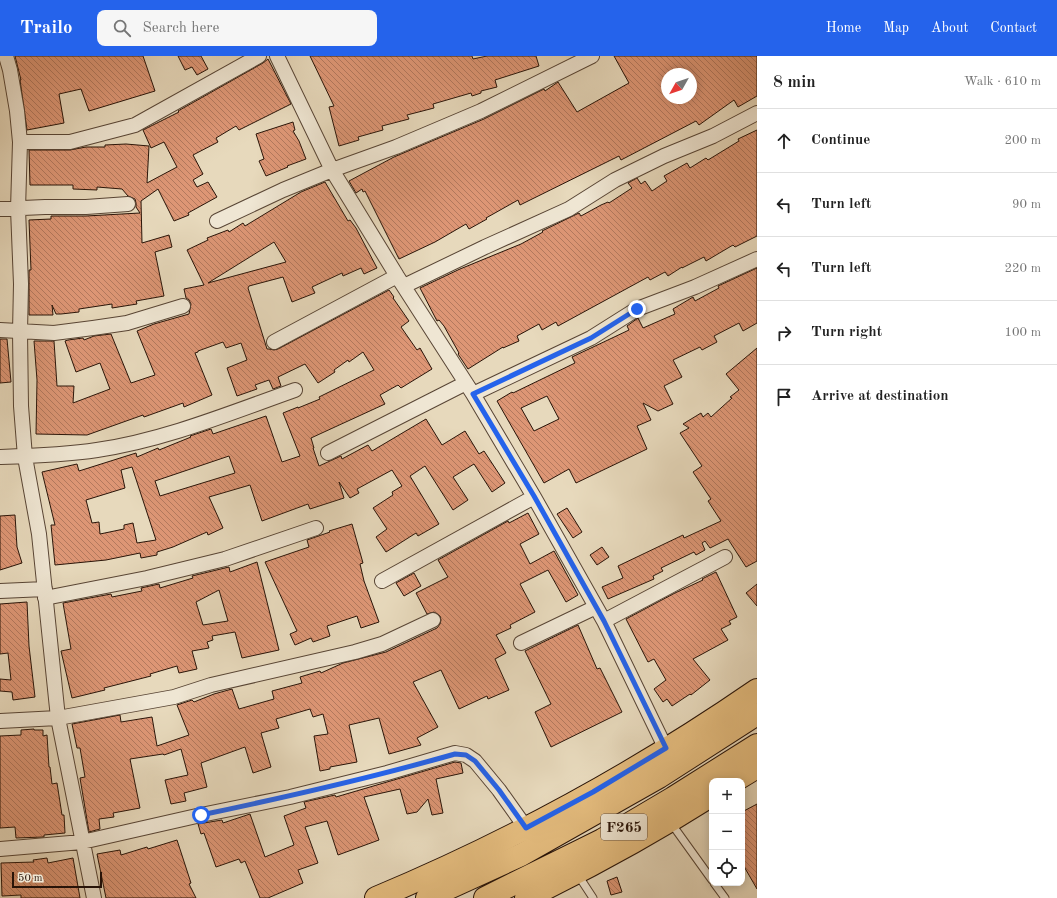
<!DOCTYPE html>
<meta charset="utf-8">
<style>
body{margin:0;font-family:"Old Standard TT",serif;background:#f6f6f6;color:#222}
.controls{position:absolute;right:12px;bottom:12px;display:grid;overflow:hidden;border-radius:8px;box-shadow:0 2px 10px #0003}
.controls button{width:36px;height:36px;display:grid;place-items:center;padding:0;border:0;border-bottom:1px solid #e0e0e0;background:#fff;color:#222;font:20px sans-serif}
.compass{position:absolute;left:661px;top:12px;width:36px;height:36px;border-radius:50%;background:#fff;box-shadow:0 2px 10px #0003;rotate:230deg}
.scale{position:absolute;left:12px;bottom:10px;width:90px;box-sizing:border-box;padding-left:4px;border:2px solid #291408;border-top:0;font-size:11px;line-height:14px;white-space:nowrap;color:#291408;-webkit-text-stroke:3px #efe6d3;paint-order:stroke}
.stop{position:absolute;width:12px;height:12px;margin:-9px;border:3px solid #2563eb;border-radius:50%;background:#fff}
.stop.end{background:#2563eb;border-color:#fff;box-shadow:0 1px 4px #0008}
.list{margin:0;padding:0;list-style:none}
h2{display:flex;justify-content:space-between;align-items:center;height:52px;margin:0;padding:0 16px;font-size:17px}
h2 small{font-size:13px;font-weight:400;color:#767676}
.list li{display:grid;grid-template-columns:26px 1fr auto;gap:12px;align-items:center;box-sizing:border-box;height:64px;padding:0 16px;border-top:1px solid #e0e0e0}
.list b{display:block;font-size:15px;white-space:nowrap}
.list em{font-size:13px;font-style:normal;color:#767676}
.icon{flex:none;width:22px;height:22px;fill:none;stroke:currentColor;stroke-width:2;stroke-linecap:round;stroke-linejoin:round}
.map{position:relative;flex:none;width:757px;height:842px;overflow:hidden}
header{display:flex;align-items:center;gap:24px;box-sizing:border-box;height:56px;padding:0 20px;background:#2563eb;color:#fff}
header strong{font-size:19px}
nav{display:flex;gap:22px;margin-inline-start:auto;font-size:14px}
.search{width:280px;height:36px;background:#f6f6f6;display:flex;align-items:center;gap:10px;box-sizing:border-box;padding:0 14px;border-radius:8px;color:#767676;font-size:15px}
main{display:flex}
aside{flex:1;background:#fff}
.map>svg:first-child{display:block}
.building{fill:url(#building-back-hatch);stroke:#291408;fill-rule:evenodd}
.lines{fill:none;stroke-linecap:round;stroke-linejoin:round}
.lane-casing{stroke:#584535;stroke-width:9}
.street-casing{stroke:#584535;stroke-width:16}
.primary-casing{stroke:#291408;stroke-width:24}
.highway-casing{stroke:#291408;stroke-width:24}
.lane{stroke:#efe6d3;stroke-width:7}
.street{stroke:#efe6d3;stroke-width:14}
.primary{stroke:#e4bc7e;stroke-width:22}
.highway{stroke:#e4bc7e;stroke-width:22}
.route{stroke:#2563eb;stroke-width:5}
.labels{text-anchor:middle;stroke-width:4;stroke-linejoin:round;paint-order:stroke}
.shield{fill:#efe6d3;stroke:#645345;stroke-width:1}
.shield-label{font-size:15px;font-weight:bold;fill:#291408}
</style>
<header>
<strong>Trailo</strong>
<div class="search"><svg class="icon" aria-label="search" viewBox="0 0 24 24"><circle cx="10" cy="10" r="6"/><path d="M15 15l6 6"/></svg>Search here</div>
<nav><a>Home</a><a>Map</a><a>About</a><a>Contact</a></nav>
</header>
<main>
<div class="map">
<svg width="757" height="842" viewBox="0 0 757 842">
<defs>
<pattern id="building-back-hatch" width="6" height="6" patternUnits="userSpaceOnUse"><rect width="6" height="6" fill="#dd9675"/><path d="M-1 5l2 2M0 0l6 6M5-1l2 2" fill="none" stroke="#b3795e"/></pattern>
</defs>
<rect width="100%" height="100%" fill="#e7d9bc"/>
<filter id="stains"><feTurbulence type="fractalNoise" baseFrequency=".005" numOctaves="4"/><feColorMatrix values="0 0 0 0 .2 0 0 0 0 .09 0 0 0 0 .02 0 0 0 .5 -.17"/></filter>
<radialGradient id="worn" r=".72"><stop offset=".6" stop-color="#630" stop-opacity="0"/><stop offset="1" stop-color="#630" stop-opacity=".3"/></radialGradient>
<path class="building" d="M15 0H143L155 35 89 55 81 33 59 38 64 67 27 74 20 24H21Z
M178 0H201L208 13 197 19 192 11 185 14Z
M310 0H472L473 3 487 0H536L539 10 495 24 497 31 481 35V37L472 40 471 37 433 48 434 52 407 59 409 63 382 70 383 74 358 81 359 84 339 90 329 51 334 50Z
M614 0H757V40L738 51 734 44 699 69 696 65 621 104 619 100 520 149 518 144 486 162 487 163 469 173 466 168 435 186 399 203 365 135 363 136 362 133 356 137 349 125 394 101 484 63 544 33 545 35 558 26 577 56 629 27ZM667 18H691V42H667Z
M268 3 291 48 239 74 236 70 216 82 218 86 193 99 203 118 193 124 197 131 208 126 217 141 188 157 189 159 174 165 158 133 141 145 142 187 169 179 172 191 155 196 164 240 136 245 137 248 112 252V248L79 253V256L61 258H56L52 249 53 259H29V214H31L29 164 51 163V160H86L140 157 136 151V147L135 143 128 140 122 133 97 131V134L73 133V129H30L29 94H70L86 91H105V89L126 88 149 90 147 127 177 111 164 86 151 92 143 74 179 56 178 55 263 7Z
M293 66 295 74 293 75 299 85 306 103 287 110 288 111 266 120 259 105 264 103 256 78Z
M757 74V180L735 191 733 189 706 205 704 201 682 212V211L668 220 665 216 650 224 648 221 558 270 556 266 542 274 539 268 517 280 519 285 503 292V291L468 313 458 298 459 297 444 270 439 264 437 265 420 232 460 213 521 188 543 176 542 175 579 157 581 160 601 149 608 146 609 147 632 132 628 127 637 122 641 128 645 125 652 135 667 125 664 120 687 107 690 112 706 102 708 104 739 85 738 83Z
M325 126 348 165 350 164 356 172 377 212 364 218 361 212 343 220 342 217 312 231 315 237 292 246 283 221 249 230 248 232 267 293H269L274 294 278 293 389 234 394 241 393 242 409 265 401 271 417 294 420 292 432 313 401 332 398 329 380 339 385 348 311 382 314 392H313L319 410 341 400 342 403 368 389 372 395 426 363 442 389 465 375 479 398 484 395 505 427 492 436 474 408 453 421 468 444 453 454 425 410 410 420 439 468 418 480 416 477 386 496 376 481 387 473 373 452 393 439 392 436 402 430 392 414 357 433 359 437 350 442 339 426 344 442 310 453 308 448 262 465 250 429 209 441 223 472 208 479 207 476 173 491 157 496V499L141 502 140 497 106 504 55 509 51 469H55L42 416 77 408 79 415 136 397 137 401 158 392 159 394 191 381 190 380 211 373 213 378 266 360 282 406 300 400 283 357 298 351V352L320 343 319 341 374 314 363 296 349 306 348 304 334 314 335 316 318 327 305 308 278 321 281 330 273 333 269 324 255 329 257 333 237 340 227 312 247 304 241 287 226 292 223 286 198 295V296L195 297 212 339 184 351 183 347 144 361 143 359 87 379 36 378 37 324 34 285H54L57 330H74L73 347 110 333 100 307 76 316 65 285 68 284 83 282 84 284 94 280 111 278 131 327 155 319 137 275 154 268 189 258 191 248 189 244 186 242 184 233 204 229 187 194 208 184 207 182 228 174 229 176 243 167 245 170 301 136ZM274 186 286 206 208 227ZM229 400 235 417 160 440 155 425ZM132 411 156 484 137 487 133 467 124 469V473L100 478 99 466 92 467 86 444 125 432 121 414Z
M757 212V267L743 275 739 267 714 280 717 286 702 294 700 291 673 304 682 321 664 330 673 348 658 355 643 347 651 364 637 370 647 393 576 427 569 413 544 427 497 345 512 336 513 337 575 307 572 301 629 274 627 270 638 262 643 272 675 258 673 253 693 241 695 245 719 232 718 230ZM547 340 559 363 534 375 521 352Z
M0 283H7L11 326 0 327Z
M757 292V505L746 511 728 483 710 492 705 485 702 487 705 494 696 499 694 496 661 512 663 515 653 520 654 523 608 543 602 531 623 522 618 510 683 479 684 482 721 465 708 445 711 443 693 416 702 410 680 377 689 372 683 368 701 357 703 361 708 357 711 361 732 342 730 341 739 334 726 318Z
M567 452 582 476 573 482 557 458Z
M528 457 539 478 520 488 530 508 554 495 578 539 566 546 548 514 520 528 535 556 510 569 511 572 496 579 506 597 495 603 509 634 488 643 487 640 459 653 441 614 413 626 438 671 417 682 421 689 389 698 379 662 349 669 357 706 330 711V713L320 715 314 680 328 678 323 658 313 661 310 653 276 663 279 672 261 677 271 711 253 717 245 691 201 707 207 731 184 737 186 745 171 748 165 724 188 719 181 693 164 699 163 698 130 703 140 752 113 757 114 761 99 763 100 773 89 776 80 722 85 721 80 692H77L72 668 120 659 121 666 152 661 157 690 189 679 177 649 192 644 194 646 214 638 232 633 239 653 274 643 272 635 302 627 300 621 320 615 321 617 343 607 386 596 437 572 440 568 441 564 440 560 434 556 427 558 416 537 448 521 438 504 508 465 509 467Z
M15 459 17 491 22 507 0 514V460Z
M352 468 363 507 360 508 364 525 379 566 361 572 357 560 327 570 330 580 313 586 311 582 295 589 290 578 297 575 265 506 309 491 307 484 330 476 329 475Z
M602 491 609 501 597 509 590 499Z
M257 506 279 594 242 602 235 576 212 580 213 584 207 586 209 592 192 595 197 613 179 617 177 610 150 618 151 620 104 632 105 634 72 642 61 595 71 593 63 547 111 538 112 541 142 535 141 532 159 528 160 532 193 522 192 520 229 511 230 516ZM219 534 228 565 203 569 196 546Z
M716 516 737 561 729 565 731 568 721 573 728 584 693 603 710 624 691 639 690 638 672 650 667 643 663 646 654 633 666 624 654 603 648 606 626 563 675 537 703 524 702 523Z
M414 517 421 530 404 540 396 527Z
M757 528V550L746 537Z
M27 546 29 590 35 641 13 644 12 636 0 635V623L11 624 8 597 0 598V548Z
M578 569 597 613 600 612 622 656 551 691 535 656 551 648 525 595Z
M34 673V674H43V680L47 679 49 711H50L52 728 57 727 62 759H64L65 777 44 779V781L16 782 15 771 0 772V680L21 679V674Z
M455 706 461 707 463 717 436 723 443 757 432 759 428 743 417 756 407 758 400 733 364 741 379 784 338 799 327 765 305 771 318 807 298 814 303 827 268 842H260L245 805 241 807 239 803 216 811 204 777 201 778 198 768 222 764 223 767 250 758 265 801 294 789 284 760 306 752 304 746 335 739 336 741Z
M757 748V833L742 807V756Z
M177 784 191 827 189 828 196 842H106L97 798 120 794 121 799 147 791 148 793Z
M47 802 48 807 73 802 80 842H21V839L2 840 1 807 34 806 33 804Z
M617 821 622 836 611 839 607 825Z"/>
<g class="lines">
<g class="lane-casing">
<path id="lane" d="M671 767 712 824
M578 819 593 842
M714 827 725 842"/>
</g>
<g class="street-casing">
<path id="street" d="M6 0 10 14 17 55 20 86 18 153 21 228 20 276 21 350 25 401 39 478 58 662 94 842
M277 0 332 114 397 220 473 338 534 441 604 565 666 693
M20 86H70L135 69 259 0
M0 153 45 151H86L128 148
M217 165 283 134 332 114 396 91 481 55 592 0
M404 230 485 191 569 153 615 124 664 100 713 80 757 57
M0 274 54 277 93 272 127 267 183 250
M274 286 397 220
M473 338 591 282 637 253 695 231 757 203
M328 397 466 327
M0 401C32 400 65 399 97 394 165 384 230 357 295 334
M382 525 534 441
M0 535 45 533
M45 542 147 522 225 503 316 472
M604 565 725 501
M521 587 596 551
M0 665 58 662 174 641 211 629 355 596 382 588 433 564
M0 793 82 786 201 759 290 741 387 717 455 697 466 699 475 705 499 734 526 772"/>
</g>
<g class="primary-casing">
<path id="primary" d="M734 725 757 711
M376 842C510 786 638 716 757 634
M526 842C590 811 652 777 712 739"/>
</g>
<g class="highway-casing">
<path id="highway" d="M427 842 521 799 659 721 757 658
M485 842 602 784 673 742 757 689"/>
</g>
<use href="#lane" class="lane"/>
<use href="#street" class="street"/>
<use href="#primary" class="primary"/>
<use href="#highway" class="highway"/>
</g>
<g class="lines">
<path class="route" d="M201 759C287 741 371 722 455 698L466 699 475 705 499 734 526 772 593 736 666 692 604 565 534 440 473 338 591 282 637 253"/>
</g>
<g class="labels">
<rect class="shield" x="601" y="758" width="46" height="26" rx="3"/>
<g class="shield-label">
<text x="624" y="776">F265</text>
</g>
</g>
<rect width="100%" height="100%" filter="url(#stains)"/>
<rect width="100%" height="100%" fill="url(#worn)"/>
</svg>
<div class="controls">
<button>+</button>
<button>−</button>
<button><svg class="icon" aria-label="locate" viewBox="0 0 24 24"><circle cx="12" cy="12" r="6"/><path d="M12 2v4M12 18v4M2 12h4M18 12h4"/></svg></button>
</div>
<svg class="compass" viewBox="-18 -18 36 36"><path d="M0-13l5 13h-10z" fill="#e53935"/><path d="M0 13l5-13h-10z" fill="#767676"/></svg>
<div class="scale">50 m</div>
<div class="stop" style="left:201px;top:759px"></div>
<div class="stop end" style="left:637px;top:253px"></div>
</div>
<aside>
<h2>8 min<small>Walk · 610 m</small></h2>
<ul class="list">
<li><svg class="icon" aria-label="ahead" viewBox="0 0 24 24"><path d="M12 20V5M6 11l6-6 6 6"/></svg><div><b>Continue</b></div><em>200 m</em></li>
<li><svg class="icon" aria-label="left" viewBox="0 0 24 24"><path d="M17 20v-9H6M10 6l-5 5 5 5"/></svg><div><b>Turn left</b></div><em>90 m</em></li>
<li><svg class="icon" aria-label="left" viewBox="0 0 24 24"><path d="M17 20v-9H6M10 6l-5 5 5 5"/></svg><div><b>Turn left</b></div><em>220 m</em></li>
<li><svg class="icon" aria-label="right" viewBox="0 0 24 24"><path d="M7 20v-9h11M14 6l5 5-5 5"/></svg><div><b>Turn right</b></div><em>100 m</em></li>
<li><svg class="icon" aria-label="arrive" viewBox="0 0 24 24"><path d="M6 21V4h12l-3 4 3 4H6"/></svg><div><b>Arrive at destination</b></div></li>
</ul>
</aside>
</main>
